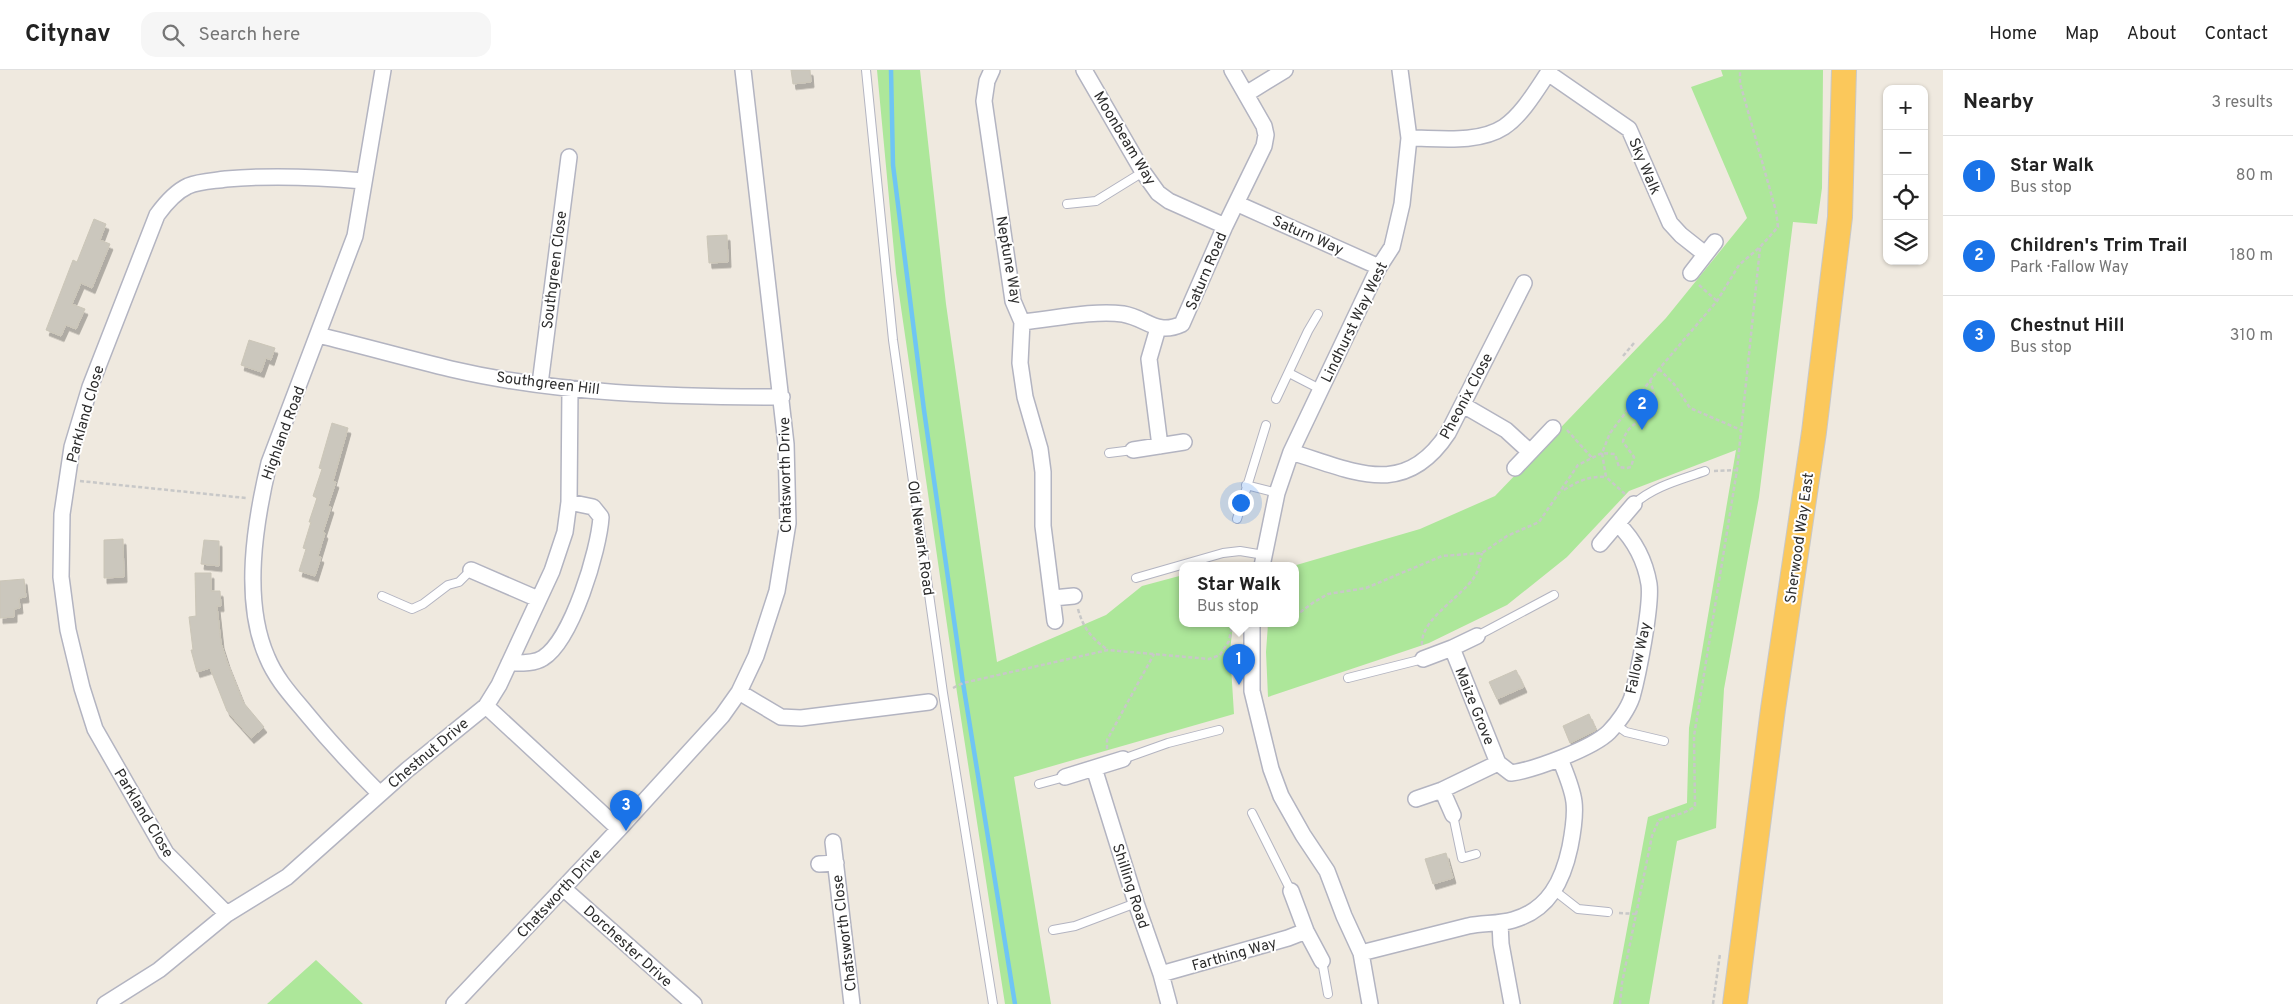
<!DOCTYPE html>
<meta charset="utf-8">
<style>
body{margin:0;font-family:Overpass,sans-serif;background:#f6f6f6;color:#222}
.controls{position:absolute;right:15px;top:15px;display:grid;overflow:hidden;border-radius:10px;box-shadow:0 1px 4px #0004}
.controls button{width:45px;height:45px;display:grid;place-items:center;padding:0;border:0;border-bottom:1px solid #e0e0e0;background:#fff;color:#222;font:25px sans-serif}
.you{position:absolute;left:1240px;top:432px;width:18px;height:18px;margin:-12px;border:4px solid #fff;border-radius:50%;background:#1a73e8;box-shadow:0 0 0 8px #1a73e833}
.badge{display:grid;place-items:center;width:32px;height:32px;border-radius:50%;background:#1a73e8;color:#fff;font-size:16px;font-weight:700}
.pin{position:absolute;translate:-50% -41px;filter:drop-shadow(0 1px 2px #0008)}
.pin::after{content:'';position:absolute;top:26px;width:18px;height:15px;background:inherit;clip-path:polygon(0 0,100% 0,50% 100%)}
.popup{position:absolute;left:1179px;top:492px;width:120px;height:65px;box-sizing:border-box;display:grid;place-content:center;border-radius:10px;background:#fff;filter:drop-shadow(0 1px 4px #0005);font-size:16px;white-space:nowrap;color:#767676}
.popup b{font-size:19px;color:#222}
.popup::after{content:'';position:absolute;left:50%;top:100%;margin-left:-10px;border:10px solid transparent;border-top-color:#fff}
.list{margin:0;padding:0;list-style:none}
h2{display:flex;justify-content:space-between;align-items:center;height:65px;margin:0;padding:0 20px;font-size:21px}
h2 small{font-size:16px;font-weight:400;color:#767676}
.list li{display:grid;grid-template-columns:32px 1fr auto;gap:15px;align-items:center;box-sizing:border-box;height:80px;padding:0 20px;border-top:1px solid #e0e0e0}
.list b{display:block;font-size:19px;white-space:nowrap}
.list p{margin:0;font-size:16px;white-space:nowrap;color:#767676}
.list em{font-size:16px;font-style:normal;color:#767676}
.icon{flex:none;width:28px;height:28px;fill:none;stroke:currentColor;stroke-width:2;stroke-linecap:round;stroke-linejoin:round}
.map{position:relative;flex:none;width:1943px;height:934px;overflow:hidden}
header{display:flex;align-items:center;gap:30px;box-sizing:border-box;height:70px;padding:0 25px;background:#fff;border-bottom:1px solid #e0e0e0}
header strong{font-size:24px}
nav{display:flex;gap:28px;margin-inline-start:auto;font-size:18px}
.search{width:350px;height:45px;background:#f6f6f6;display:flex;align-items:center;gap:12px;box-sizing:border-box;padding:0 18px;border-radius:15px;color:#767676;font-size:19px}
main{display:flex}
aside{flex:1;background:#fff}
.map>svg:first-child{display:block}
.green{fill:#ade79a}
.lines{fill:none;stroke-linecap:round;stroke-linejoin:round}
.stream{stroke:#6fc5f4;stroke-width:4.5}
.building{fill:#cbc7bd;stroke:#cbc6b8;filter:url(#shadow)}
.service-casing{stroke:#b3b4c1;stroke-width:10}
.minor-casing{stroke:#b3b4c1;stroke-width:18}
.trunk-casing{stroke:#c8c8c8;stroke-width:26}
.path{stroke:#c8c8c8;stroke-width:2.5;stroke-dasharray:4 2.5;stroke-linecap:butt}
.service{stroke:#fff;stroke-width:8}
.minor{stroke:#fff;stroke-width:15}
.trunk{stroke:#fbc85b;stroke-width:24}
.labels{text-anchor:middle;stroke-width:4;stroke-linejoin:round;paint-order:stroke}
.street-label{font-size:15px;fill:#2d2d2d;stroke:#fff}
</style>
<header>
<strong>Citynav</strong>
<div class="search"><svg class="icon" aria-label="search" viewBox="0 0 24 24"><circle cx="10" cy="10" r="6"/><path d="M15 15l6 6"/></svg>Search here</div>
<nav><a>Home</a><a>Map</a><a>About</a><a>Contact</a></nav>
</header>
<main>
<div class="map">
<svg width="1943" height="934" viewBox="0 0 1943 934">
<defs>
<filter id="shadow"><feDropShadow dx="3" dy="5.5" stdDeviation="0" flood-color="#0004"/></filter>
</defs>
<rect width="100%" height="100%" fill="#efe9df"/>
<path class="green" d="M877 0H920L946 234 997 592 1106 545 1142 516 1183 505V554H1233L1230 581 1234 644 1014 707 1051 934H1005L954 603 896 203Z
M1721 0H1823L1822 118 1817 154 1793 152 1759 427 1724 619 1716 758 1677 771 1649 934H1613L1648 747 1687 733 1689 658 1736 380 1629 421 1567 487 1507 535 1429 573 1268 627 1266 582 1268 554H1295V496H1293L1420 459 1495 426 1666 248 1747 148 1691 17 1723 6Z
M316 890 363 934H267Z"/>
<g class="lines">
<path class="stream" d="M891 0 893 95 924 340 963 613 1015 934"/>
</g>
<path class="building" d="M791 0H810L811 12 793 14Z
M94 149 106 154 100 170 110 174 92 218 81 213 72 234 85 239 76 259 66 255 61 266 46 260 73 190 77 192Z
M727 165 728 192 709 193 707 166Z
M249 270 275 278 271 290 266 288 261 302 241 295Z
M332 353 348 358 333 411 336 412 328 436 331 437 323 462 325 463 318 486 321 487 315 506 299 501 306 479 303 478 311 452H309L317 428 313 426 322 399 319 398Z
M123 469 124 507 104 508V470Z
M204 470 219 471V496L201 494Z
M195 503H211V521H220L221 536H217L221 573 227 592 243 632 264 657 251 668 227 641 210 598 197 602 191 580H193L189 547 196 546Z
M24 509 26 527 19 528 20 538 14 539V547L0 548V511Z
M1516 600 1524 617 1497 629 1489 612Z
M1589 644 1596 660 1570 673 1563 656Z
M1446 783 1453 808 1433 814 1425 789Z"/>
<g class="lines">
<g class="service-casing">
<path id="service" d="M866 0 893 270 943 623 993 934
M1067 134 1096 131 1143 102
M1289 303 1320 319
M1276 329 1308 261 1318 244
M1109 383 1133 380
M1246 415 1277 423
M1634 434C1654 416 1680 410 1705 401
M1237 449 1266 355
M1136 508 1223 483 1240 481 1264 485
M382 526 412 539 423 534 448 515 459 512 471 500
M1477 566 1554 525
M1348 608 1423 589
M1616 655 1626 662 1664 671
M1123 689 1168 673 1219 660
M1039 714 1065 707
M1252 743 1291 821
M1453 745 1462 788 1476 784
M1555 821 1578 839 1608 842
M1053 860 1075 856 1136 833
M1322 891 1328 924"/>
</g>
<g class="minor-casing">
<path id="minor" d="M992 0 987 11 984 31 1013 231 1022 252 1020 293 1025 327 1040 379 1043 402V456L1055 551
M1084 0 1143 102 1158 123 1169 131 1225 156
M1548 3 1629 59 1670 153 1681 165 1705 184
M1246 24 1285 0
M1409 68C1438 68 1478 74 1504 57 1523 44 1537 19 1550 0
M1238 134 1379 197
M1691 203 1715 172
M1022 252C1053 249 1093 240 1123 244 1147 248 1156 266 1182 254L1225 156 1264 76 1266 65 1264 56 1232 0
M1158 258 1149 289 1160 376
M318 265C363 276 406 288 451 299 558 324 672 327 782 327
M540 314 569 87
M1463 335 1506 360 1530 382
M1133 380 1184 372
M1291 382C1354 401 1404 430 1448 363L1524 213
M1515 398 1553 358
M1600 474 1634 434
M1262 496 1277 423 1291 382 1379 197 1392 177 1402 134 1409 68 1400 0
M471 500 538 529
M1053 528 1074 526
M1252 554V621L1271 699 1281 726 1303 765 1327 801 1344 846 1361 883 1370 934
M1452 578 1498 693
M1423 589 1452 578 1477 566
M509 593C519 593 534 594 543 588 572 570 599 480 601 447L593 437 569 432
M739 622 781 647 801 648 929 632
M486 636 619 759
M1498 693 1511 703C1534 700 1593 678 1609 662 1618 653 1628 639 1632 627 1638 605 1652 535 1649 514 1645 490 1634 470 1618 454
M1094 698 1136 833 1161 904 1169 934
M1065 707 1123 689
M1442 720 1453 745
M380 724C354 698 329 671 306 643 291 625 276 609 267 587 242 530 255 452 269 393L355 166 383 0
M1416 729 1442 720 1498 693
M833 772 852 934
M819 794 836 793
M563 818 694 934
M1291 821 1306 861 1322 891
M227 844 166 783 95 659 82 618 68 560 61 507 62 444 72 377 90 317 157 145C165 134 175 122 188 116 200 111 213 111 226 109 272 105 318 107 364 111
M1500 853 1501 874 1512 934
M1361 883C1397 874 1433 865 1468 856 1483 853 1499 854 1513 850 1549 840 1563 810 1570 777 1578 736 1576 727 1560 689
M1161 904 1288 868 1306 861
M105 934 159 900 227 844 287 807 407 700 486 636 499 615 552 501 565 462 569 432 570 318
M454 934 619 759 722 646 739 622 756 586 777 521 788 453 786 374 743 0"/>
</g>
<g class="trunk-casing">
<path id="trunk" d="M1735 934 1773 639 1814 362 1840 147 1844 0"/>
</g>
<path class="path" d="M1699 215 1717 231
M1623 286 1634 273
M1659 299 1674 314 1690 338 1741 360
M1567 360 1593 389
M1714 401 1737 400
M80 411 246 428
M1564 420C1578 411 1589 406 1606 407
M1625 424 1606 407 1602 383 1615 384 1619 397 1627 398 1631 397 1634 387 1623 372C1627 346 1666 350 1650 311
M1078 539C1083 558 1092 569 1108 580
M1295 546 1314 532 1328 524 1366 518 1442 486 1482 483 1507 466 1539 452 1578 395 1602 383 1610 363 1659 299 1717 231 1739 195 1760 177 1778 157 1776 141 1740 13V0
M1267 556 1280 554
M1422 575C1420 549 1462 527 1475 506 1479 500 1480 490 1482 483
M953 618 963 613 1108 580 1209 589 1220 585 1229 571 1232 556H1239
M1107 679V670L1154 584
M1619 843 1636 844
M1620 934 1622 913 1652 766 1659 750C1671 745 1685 745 1695 736L1694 666 1737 400 1760 178
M1713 934 1720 884"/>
<use href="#service" class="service"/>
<use href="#minor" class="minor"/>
<use href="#trunk" class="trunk"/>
</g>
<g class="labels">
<g class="street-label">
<text transform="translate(1125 68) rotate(59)" y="5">Moonbeam Way</text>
<text transform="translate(1645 96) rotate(67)" y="5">Sky Walk</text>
<text transform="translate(1308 165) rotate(24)" y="5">Saturn Way</text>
<text transform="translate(1009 190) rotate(80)" y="5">Neptune Way</text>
<text transform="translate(554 200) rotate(-83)" y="5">Southgreen Close</text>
<text transform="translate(1206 201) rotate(-67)" y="5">Saturn Road</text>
<text transform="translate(1354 252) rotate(-64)" y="5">Lindhurst Way West</text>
<text transform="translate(548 313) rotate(7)" y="5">Southgreen Hill</text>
<text transform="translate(1466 326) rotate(-62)" y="5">Pheonix Close</text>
<text transform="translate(85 344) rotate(-74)" y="5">Parkland Close</text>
<text transform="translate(283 363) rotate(-70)" y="5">Highland Road</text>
<text transform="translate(785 405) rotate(-91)" y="5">Chatsworth Drive</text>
<text transform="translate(921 468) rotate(82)" y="5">Old Newark Road</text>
<text transform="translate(1799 468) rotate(-82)" y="5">Sherwood Way East</text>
<text transform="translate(1638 588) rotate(-78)" y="5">Fallow Way</text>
<text transform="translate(1475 636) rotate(68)" y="5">Maize Grove</text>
<text transform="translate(428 683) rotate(-40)" y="5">Chestnut Drive</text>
<text transform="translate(144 743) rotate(59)" y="5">Parkland Close</text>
<text transform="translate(1131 816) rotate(72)" y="5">Shilling Road</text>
<text transform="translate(559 823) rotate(-47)" y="5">Chatsworth Drive</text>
<text transform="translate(844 863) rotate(-97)" y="5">Chatsworth Close</text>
<text transform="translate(628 876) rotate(42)" y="5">Dorchester Drive</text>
<text transform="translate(1234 884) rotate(-16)" y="5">Farthing Way</text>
</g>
</g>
</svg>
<div class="controls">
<button>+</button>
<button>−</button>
<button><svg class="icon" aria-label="locate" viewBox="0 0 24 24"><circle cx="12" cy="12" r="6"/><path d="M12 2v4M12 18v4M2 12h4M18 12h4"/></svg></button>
<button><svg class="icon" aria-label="layers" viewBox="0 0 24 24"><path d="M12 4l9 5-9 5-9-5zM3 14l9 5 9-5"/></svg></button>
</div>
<div class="you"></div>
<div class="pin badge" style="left:1239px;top:615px">1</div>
<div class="popup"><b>Star Walk</b>Bus stop</div>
<div class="pin badge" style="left:1642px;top:360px">2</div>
<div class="pin badge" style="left:626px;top:761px">3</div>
</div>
<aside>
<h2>Nearby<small>3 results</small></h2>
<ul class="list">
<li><span class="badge">1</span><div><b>Star Walk</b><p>Bus stop</p></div><em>80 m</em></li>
<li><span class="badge">2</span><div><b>Children's Trim Trail</b><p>Park · Fallow Way</p></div><em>180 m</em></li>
<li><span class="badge">3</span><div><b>Chestnut Hill</b><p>Bus stop</p></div><em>310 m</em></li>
</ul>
</aside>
</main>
